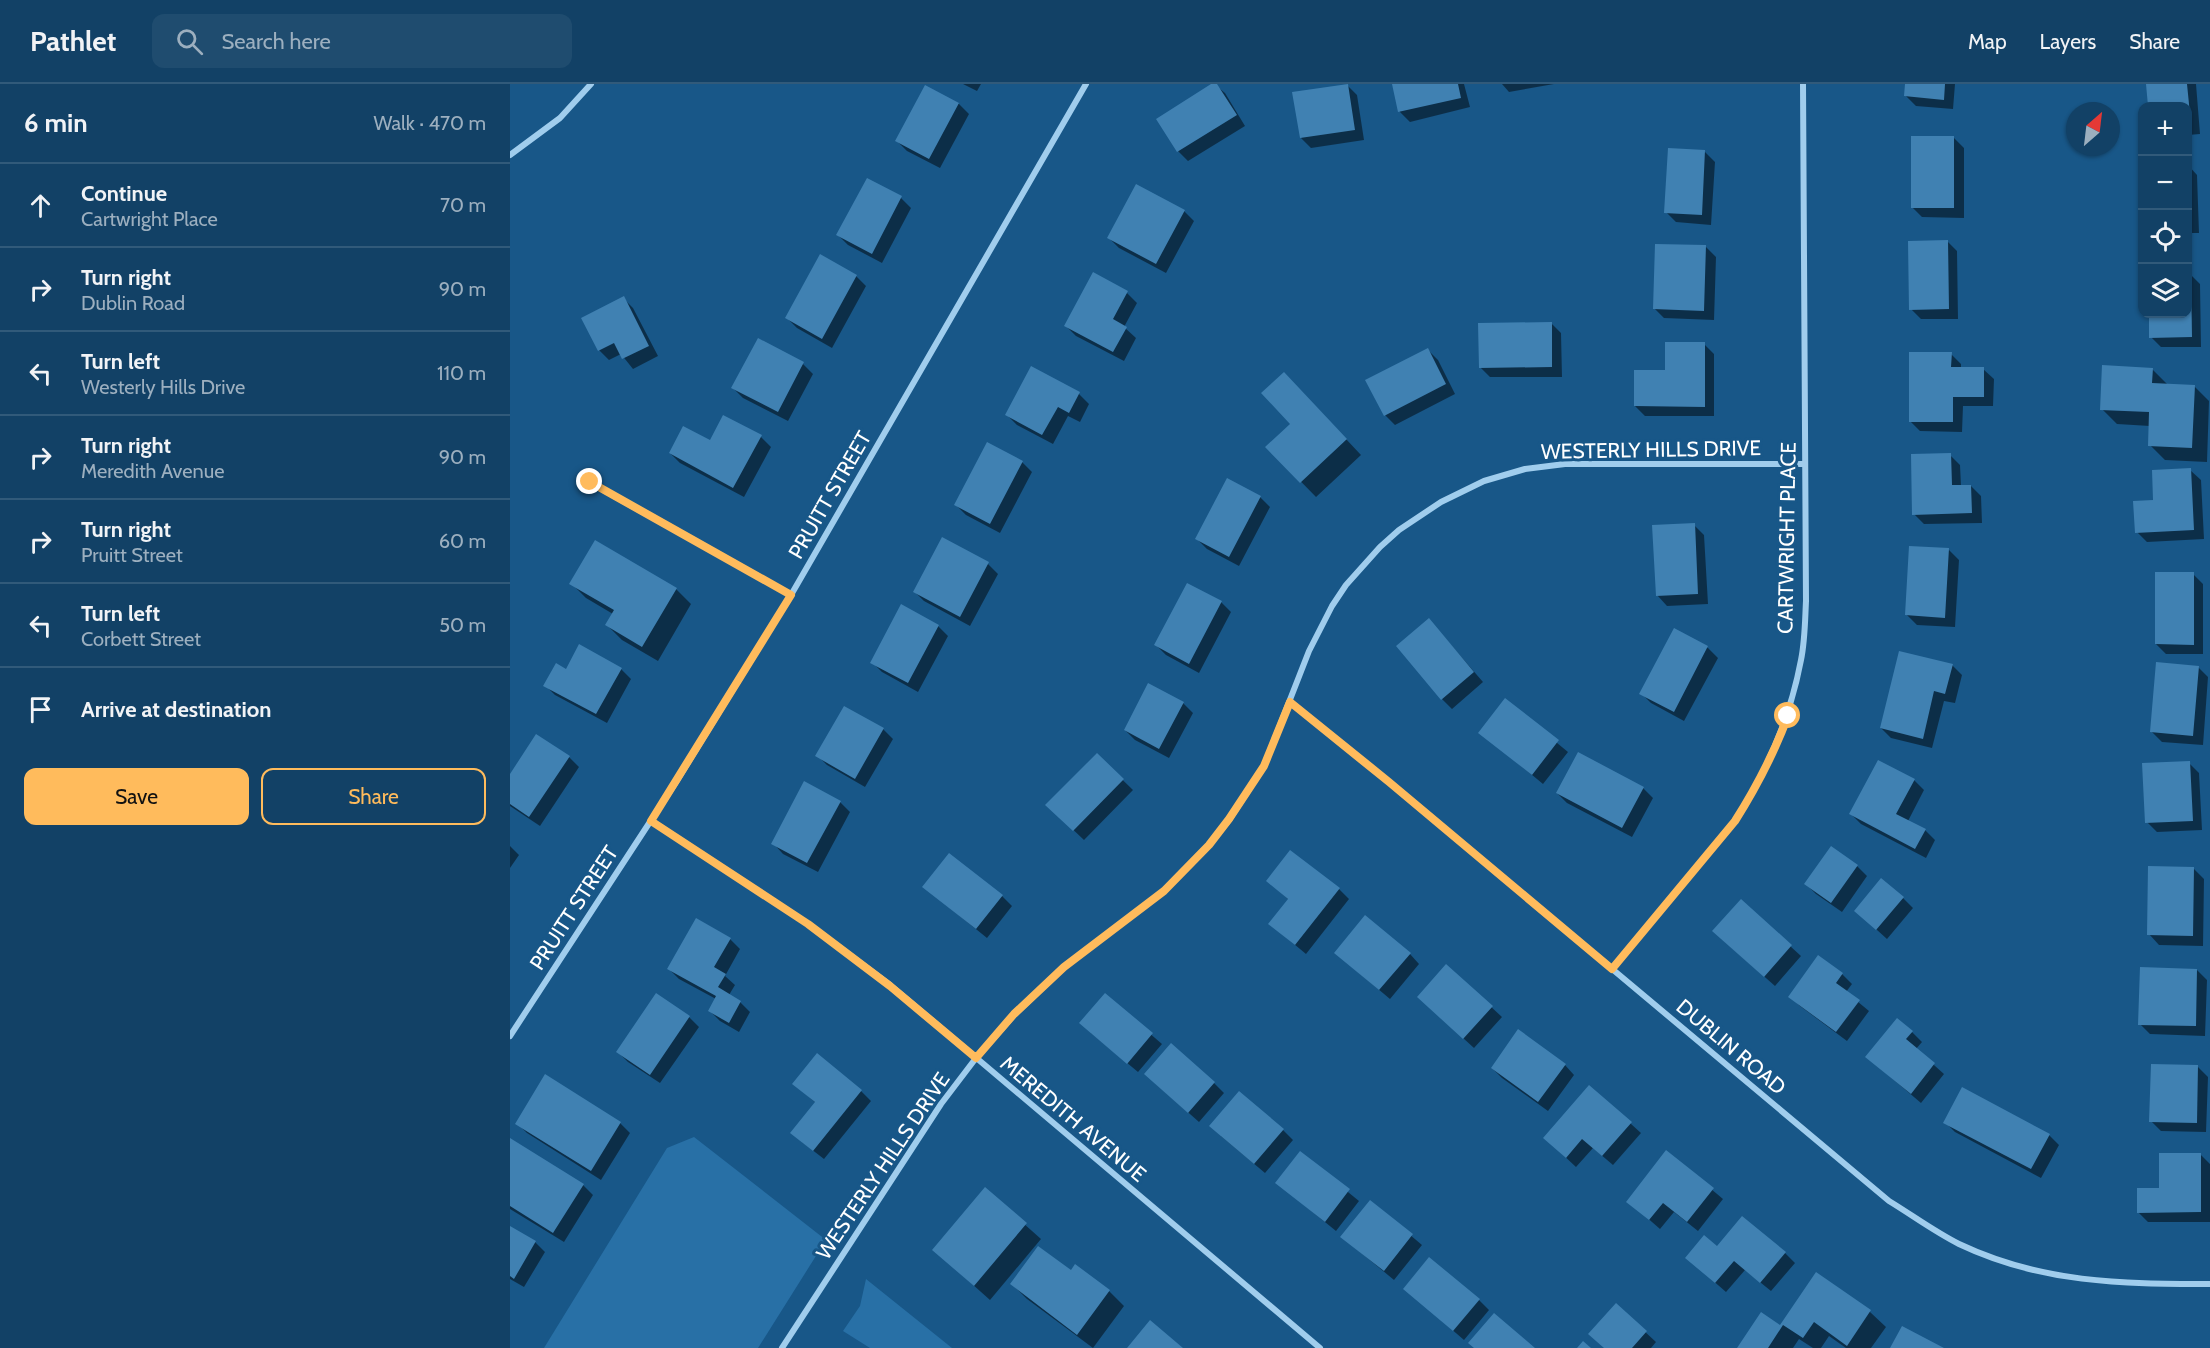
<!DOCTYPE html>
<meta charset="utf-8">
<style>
body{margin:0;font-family:Cabin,sans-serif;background:#1f4c6f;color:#f1f3f6}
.controls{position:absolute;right:18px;top:18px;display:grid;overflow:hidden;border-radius:12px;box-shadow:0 2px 4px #0004}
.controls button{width:54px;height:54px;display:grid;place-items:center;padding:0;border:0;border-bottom:2px solid #315a7a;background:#124166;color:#f1f3f6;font:30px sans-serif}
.compass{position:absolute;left:1556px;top:18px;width:54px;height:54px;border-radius:50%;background:#124166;box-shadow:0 2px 4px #0004;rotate:28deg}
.stop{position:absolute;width:18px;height:18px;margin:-14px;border:4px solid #ffbb5c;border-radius:50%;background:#fff}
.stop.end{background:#ffbb5c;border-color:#fff;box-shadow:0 2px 6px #0008}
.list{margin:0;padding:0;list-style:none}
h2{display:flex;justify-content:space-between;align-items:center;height:78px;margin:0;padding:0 24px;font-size:26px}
h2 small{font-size:20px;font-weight:400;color:#9cafbf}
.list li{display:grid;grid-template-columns:39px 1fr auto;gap:18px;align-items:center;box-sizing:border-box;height:84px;padding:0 24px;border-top:2px solid #315a7a}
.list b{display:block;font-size:22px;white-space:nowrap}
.list p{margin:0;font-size:20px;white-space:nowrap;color:#9cafbf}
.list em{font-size:20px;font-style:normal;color:#9cafbf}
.actions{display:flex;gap:12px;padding:18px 24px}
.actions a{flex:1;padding:14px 0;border:2px solid #ffbb5c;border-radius:12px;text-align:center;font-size:21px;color:#ffbb5c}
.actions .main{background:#ffbb5c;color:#111}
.icon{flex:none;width:33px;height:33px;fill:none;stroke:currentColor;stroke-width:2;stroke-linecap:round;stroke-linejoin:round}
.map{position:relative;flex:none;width:1700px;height:1264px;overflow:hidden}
header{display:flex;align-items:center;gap:36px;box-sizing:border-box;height:84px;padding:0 30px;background:#124166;border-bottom:2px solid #315a7a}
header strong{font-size:28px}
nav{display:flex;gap:33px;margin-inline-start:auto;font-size:21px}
.search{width:420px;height:54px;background:#1f4c6f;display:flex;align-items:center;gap:15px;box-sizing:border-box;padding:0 21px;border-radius:12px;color:#9cafbf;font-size:22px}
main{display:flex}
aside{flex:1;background:#124166}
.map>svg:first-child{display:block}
.green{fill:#2870a6}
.shadow{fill:#0007}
.building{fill:#4081b2}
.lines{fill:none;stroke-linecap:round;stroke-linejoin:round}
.minor{stroke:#a0cded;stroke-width:6}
.route{stroke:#ffbb5c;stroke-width:8}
.labels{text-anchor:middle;stroke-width:6;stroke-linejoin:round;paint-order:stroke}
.street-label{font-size:21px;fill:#fff;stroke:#185788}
</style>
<header>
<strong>Pathlet</strong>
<div class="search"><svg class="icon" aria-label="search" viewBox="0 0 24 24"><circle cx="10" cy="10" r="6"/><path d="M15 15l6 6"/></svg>Search here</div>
<nav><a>Map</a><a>Layers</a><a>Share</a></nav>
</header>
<main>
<aside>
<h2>6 min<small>Walk · 470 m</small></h2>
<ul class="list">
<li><svg class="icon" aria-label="ahead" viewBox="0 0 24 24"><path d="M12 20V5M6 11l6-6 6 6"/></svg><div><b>Continue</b><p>Cartwright Place</p></div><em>70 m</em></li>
<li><svg class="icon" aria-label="right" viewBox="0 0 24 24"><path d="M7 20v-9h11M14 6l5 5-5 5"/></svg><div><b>Turn right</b><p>Dublin Road</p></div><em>90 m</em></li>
<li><svg class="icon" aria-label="left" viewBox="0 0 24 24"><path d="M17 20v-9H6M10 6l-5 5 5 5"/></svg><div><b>Turn left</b><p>Westerly Hills Drive</p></div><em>110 m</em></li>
<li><svg class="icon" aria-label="right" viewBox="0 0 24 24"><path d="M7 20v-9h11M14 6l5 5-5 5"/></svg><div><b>Turn right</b><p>Meredith Avenue</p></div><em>90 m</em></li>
<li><svg class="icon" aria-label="right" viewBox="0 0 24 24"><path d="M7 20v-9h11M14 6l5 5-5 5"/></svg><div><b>Turn right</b><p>Pruitt Street</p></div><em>60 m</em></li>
<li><svg class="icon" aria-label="left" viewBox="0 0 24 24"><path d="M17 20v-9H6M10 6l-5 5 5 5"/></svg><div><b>Turn left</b><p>Corbett Street</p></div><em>50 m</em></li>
<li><svg class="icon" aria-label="arrive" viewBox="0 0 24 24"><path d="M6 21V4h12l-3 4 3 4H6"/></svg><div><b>Arrive at destination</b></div></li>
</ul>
<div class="actions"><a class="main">Save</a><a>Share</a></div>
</aside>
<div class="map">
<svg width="1700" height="1264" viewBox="0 0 1700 1264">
<rect width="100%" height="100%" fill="#185788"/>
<path class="green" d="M184 1053 316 1156 248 1264H34L157 1064Z
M356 1195 442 1264H360L333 1247 350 1222Z"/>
<path class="shadow" d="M453 0H471L467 7Z
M704 0 715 9 735 42 678 77 668 67 648 35Z
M883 0H954L960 23 900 38 890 28Z
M992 0H1044L999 8Z
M1397 0H1445L1443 25 1406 22 1396 12Z
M1638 0H1686L1690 50 1678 51V22H1639Z
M837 1 847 11 854 56 801 64 791 54Z
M416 3 449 20 459 30 430 84 397 67 387 57Z
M1444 54 1454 64V134L1412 133 1402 123Z
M1195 68 1205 78 1201 141 1166 138 1156 128Z
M1678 81 1687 91 1689 149H1678Z
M358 96 391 114 401 124 372 179 338 161 328 151Z
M674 127 684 137 656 189 609 164 599 154Z
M1437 157 1447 167 1448 235H1411L1401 225Z
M1196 163 1206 173 1204 236 1154 234 1144 224Z
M1678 190H1680L1690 200 1691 263H1651L1641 253V230H1678Z
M346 192 356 202 322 264 287 244 277 234Z
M617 209 627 219 614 243 626 254 614 277 566 252 556 242Z
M113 214 123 224 148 272 123 285 111 270 99 276 89 266 73 234Z
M1041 239 1051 249 1052 293H980L970 283Z
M1194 260 1204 270V332H1135L1125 322Z
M918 266 928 276 945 310 885 341 875 331Z
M1441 270 1451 280V285H1473L1484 295 1483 322H1453L1452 348 1410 347 1400 337Z
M293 280 303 290 278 337 233 314 223 304Z
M522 284 569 310 579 320 570 338 558 332 543 360 507 341 497 331Z
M1642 285 1658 301 1684 302 1699 317 1697 378 1655 376 1640 361V342L1607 340 1592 325Z
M789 305 851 371 806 413 758 364 782 340Z
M251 353 261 363 234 413 170 379 160 369 200 358Z
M478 360 512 378 522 388 490 449 456 431 446 421Z
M1440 371 1450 381 1451 402H1461L1471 412 1472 439 1414 440 1404 430Z
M1680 386 1691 396 1694 455 1637 458 1627 448 1645 417Z
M750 413 760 423 729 482 697 465 687 455Z
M1184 441 1194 451 1198 520 1157 522 1147 511Z
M1439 466 1449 476 1445 543 1407 541 1397 531Z
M478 480 488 490 460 542 414 517 404 507Z
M1683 490 1693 500V570H1656L1646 560Z
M61 499 166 505 181 520 148 577 112 556 97 541 103 530 76 514Z
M678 501 711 518 721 528 689 589 656 571 646 561Z
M428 542 438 552 408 608 372 588 362 578Z
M928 546 973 598 942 625 932 615Z
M1165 546 1198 564 1208 574 1174 637 1141 619 1131 609Z
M1442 581 1452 591 1445 619 1434 617 1422 664 1381 654 1371 644Z
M1688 583 1698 593 1693 661 1652 658 1642 648Z
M111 585 121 595 97 639 45 611 35 601 56 587Z
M995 616 1058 668 1033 700 970 648Z
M673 619 683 629 659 674 625 656 615 646Z
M373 645 383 655 355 703 317 681 307 671Z
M587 671 623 706 574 756 537 721Z
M59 673 69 683 30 742 0 722V693Z
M1679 679 1689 689 1692 746 1647 748 1637 738Z
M1404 696 1414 706 1398 737 1415 746 1425 756 1416 774 1351 740 1341 730Z
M1133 704 1143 714 1122 753 1057 719 1047 709Z
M330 718 340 728 308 788 273 770 263 759Z
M0 762 9 771 0 784Z
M1347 782 1357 792 1332 828 1306 810 1296 800Z
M1684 785 1694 795 1693 862 1649 861 1639 850Z
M758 797 829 805 839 815 796 870 760 840 779 816Z
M414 803 492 812 502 822 477 854Z
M1393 814 1403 824 1377 855 1346 827Z
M1231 817 1291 872 1265 902 1214 857Z
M187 836 220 855 230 865 215 892 225 901 219 911 230 918 240 928 229 948 210 937 200 927 206 915 169 895 159 885Z
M900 870 909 880 880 915 836 878Z
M937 882 992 933 964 964 919 923Z
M1687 886 1697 896 1695 952 1640 950 1630 940Z
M1332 890 1342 900 1336 908 1359 927 1337 957 1290 922 1280 912Z
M595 911 652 960 628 988 581 949Z
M179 933 189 943 150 999 118 978 108 968Z
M1402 948 1412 958 1406 965 1434 990 1411 1019 1357 973Z
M1055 981 1064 991 1038 1027 992 994 982 984Z
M1688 983 1698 993 1696 1048 1651 1047 1641 1037Z
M704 999 714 1009 689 1038 646 1000Z
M284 1000 351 1007 361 1017 314 1075 292 1058 306 1019Z
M1080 1003 1131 1049 1103 1081 1083 1064 1066 1083 1035 1054Z
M1435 1038 1539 1051 1549 1061 1531 1094 1445 1048Z
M7 1039H110L120 1049 91 1096 17 1049Z
M773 1046 783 1056 755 1089 711 1052Z
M0 1056 73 1101 83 1111 54 1158 0 1125Z
M1157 1068 1213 1115 1188 1147 1164 1128 1150 1145 1118 1117Z
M790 1069 849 1117 826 1147 767 1099Z
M1690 1070 1700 1080V1138H1638L1628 1128Z
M475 1105 531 1155 480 1216 424 1166Z
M861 1118 912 1161 884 1196 832 1153Z
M0 1144 25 1158 35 1168 14 1203 0 1195Z
M1207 1164 1275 1169 1285 1179 1261 1207 1235 1186 1216 1208 1177 1174Z
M565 1182 599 1207 614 1222 583 1264 517 1215 502 1200 561 1188Z
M1306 1190 1360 1228 1376 1243 1361 1264H1336L1319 1252 1311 1264H1303L1289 1255 1283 1264H1229L1270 1243Z
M895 1205 969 1216 979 1226 954 1256Z
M1106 1221 1146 1258 1141 1264H1095Z"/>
<path class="building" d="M701 0H707L727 31 667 68 646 35Z
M838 0 845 46 790 54 782 8Z
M882 0H948L951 14 888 28Z
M1395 0H1435L1434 16 1394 12Z
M1636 0H1677L1681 40H1678V22H1638Z
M415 1 449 19 419 75 385 57Z
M1401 52H1444V124H1401Z
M1158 64 1195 66 1192 131 1154 129Z
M357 94 392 112 362 170 326 151Z
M626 100 675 126 646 180 597 154Z
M1438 156 1439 225 1399 226 1398 157Z
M1145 160 1196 161 1194 227 1143 225Z
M310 170 347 191 312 255 275 234Z
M583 188 618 207 603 235 617 243 603 268 554 242Z
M1678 189H1681L1682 253 1639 254V230H1678Z
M114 212 139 262 112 275 104 259 88 267 71 234Z
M1042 238V283L969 284 968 239Z
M248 254 294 278 268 328 221 304Z
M1155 258H1195V323L1124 322V286H1155Z
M918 264 936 300 874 332 855 296Z
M1399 268H1442L1441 283H1474V313H1443V338H1399Z
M1592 281 1643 284 1642 299 1685 301 1682 364 1638 362 1639 328 1590 326Z
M521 282 570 308 559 329 548 323 532 351 495 331Z
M774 288 837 355 790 399 755 363 780 340 751 309Z
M213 331 252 351 223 404 159 369 173 342 200 356Z
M477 358 513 377 480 440 444 421Z
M1441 369 1442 401H1461L1462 429 1402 431 1401 370Z
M1681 384 1684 446 1625 449 1623 417 1643 416 1642 386Z
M717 394 751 412 719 473 685 455Z
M1185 439 1188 510 1146 512 1142 441Z
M432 453 479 478 450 533 403 508Z
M85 456 167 504 132 563 95 541 104 526 59 500Z
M1399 462 1439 464 1435 534 1395 531Z
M1645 488H1684V561L1645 560Z
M677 499 712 517 679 580 644 561Z
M391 520 429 541 398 599 360 579Z
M919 534 964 588 931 616 886 562Z
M1164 544 1198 562 1164 628 1129 610Z
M69 560 112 584 86 630 33 602 46 579 56 585Z
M1389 567 1443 580 1435 610 1424 607 1413 655 1370 644Z
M1646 578 1689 582 1683 652 1640 648Z
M638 599 674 618 649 665 614 646Z
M995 614 1049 656 1022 691 968 649Z
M334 622 374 644 345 695 305 672Z
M26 650 60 672 19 733 0 720V690Z
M1068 668 1134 703 1112 744 1046 709Z
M587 669 614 695 563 747 535 721Z
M1368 676 1405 695 1386 730 1416 745 1405 765 1339 730Z
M1680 677 1683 737 1635 739 1632 679Z
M294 697 331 717 297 779 261 760Z
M1321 762 1348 781 1321 819 1294 800Z
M780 766 830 804 785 861 758 840 778 815 756 797Z
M439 769 493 811 466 845 412 803Z
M1638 782 1684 783 1683 852 1637 851Z
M1371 794 1394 813 1366 846 1344 827Z
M1231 815 1282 861 1254 893 1202 847Z
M855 831 901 869 869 906 824 869Z
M186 834 221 854 204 883 216 890 208 903 231 917 219 939 198 927 206 912 157 885Z
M1308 871 1333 889 1326 899 1350 916 1326 948 1278 913Z
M936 880 983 922 953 955 907 913Z
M1630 883 1687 885 1686 942 1628 941Z
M146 909 180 932 140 991 106 968Z
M595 909 643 949 617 980 569 939Z
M1387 934 1403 947 1396 955 1425 979 1401 1010 1355 973Z
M1008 945 1056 980 1028 1018 981 984Z
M661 959 705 998 678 1029 634 990Z
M307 969 352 1006 303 1067 280 1049 305 1018 282 1000Z
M1641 980 1688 981 1687 1039 1639 1038Z
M35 990 111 1038 81 1087 5 1040Z
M1079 1001 1122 1038 1092 1072 1072 1055 1056 1074 1033 1054Z
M1452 1003 1540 1050 1521 1085 1433 1039Z
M729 1007 774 1045 744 1080 699 1042Z
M0 1054 74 1100 43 1149 0 1122Z
M1156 1066 1204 1104 1177 1138 1153 1119 1139 1136 1116 1118Z
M790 1067 840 1105 815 1138 765 1099Z
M1649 1069H1691V1128L1627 1129V1104H1649Z
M475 1103 517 1139 464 1202 422 1166Z
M860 1116 903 1150 874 1187 830 1153Z
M1232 1132 1276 1168 1250 1199 1224 1177 1205 1199 1175 1174 1194 1151 1207 1162Z
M0 1142 26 1157 4 1195 0 1192Z
M528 1162 561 1186 565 1180 600 1206 567 1251 500 1200Z
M919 1173 970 1215 943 1247 893 1205Z
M1306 1188 1361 1226 1337 1262 1304 1238 1293 1254 1273 1241 1258 1264H1227L1251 1228 1270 1241Z
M1106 1219 1137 1247 1122 1264H1094L1078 1250Z
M984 1229 1025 1264H964L958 1259Z
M640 1236 673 1264H617Z
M1392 1242 1434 1264H1380Z
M1073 1257 1081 1264H1067Z"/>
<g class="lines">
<path class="minor" d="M0 71 50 34 81 0
M79 398 281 511
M780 618 879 698 1379 1117C1402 1131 1425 1148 1449 1160 1531 1199 1611 1200 1700 1200
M141 737 298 840 380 901 810 1264
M1102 885 1225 737C1257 687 1280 635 1291 576 1295 557 1295 536 1296 517L1293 0
M0 952 168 695 281 511 576 0
M272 1264 431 1020 466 974 504 931 554 883 654 807 699 761 719 736 754 682 799 567 822 522 836 501 870 463 889 446 931 418 974 397 1015 385 1055 380H1295"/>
</g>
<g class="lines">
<path class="route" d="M80 398 281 511 141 737 298 840 380 902 466 974 504 930 554 883 654 807 699 761 719 735 754 682 780 618 879 698 1102 885 1225 737C1246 704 1264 669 1278 632"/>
</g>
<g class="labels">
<g class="street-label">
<text transform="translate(1141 366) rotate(-1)" y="7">WESTERLY HILLS DRIVE</text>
<text transform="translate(320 411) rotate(-60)" y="7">PRUITT STREET</text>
<text transform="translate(1277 454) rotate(-89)" y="7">CARTWRIGHT PLACE</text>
<text transform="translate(64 824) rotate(-57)" y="7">PRUITT STREET</text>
<text transform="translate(1221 963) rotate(40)" y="7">DUBLIN ROAD</text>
<text transform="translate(563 1035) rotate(40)" y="7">MEREDITH AVENUE</text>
<text transform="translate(373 1082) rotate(-56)" y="7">WESTERLY HILLS DRIVE</text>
</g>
</g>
</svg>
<div class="controls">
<button>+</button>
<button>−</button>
<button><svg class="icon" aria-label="locate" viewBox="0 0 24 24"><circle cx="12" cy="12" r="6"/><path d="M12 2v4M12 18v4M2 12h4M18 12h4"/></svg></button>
<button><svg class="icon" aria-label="layers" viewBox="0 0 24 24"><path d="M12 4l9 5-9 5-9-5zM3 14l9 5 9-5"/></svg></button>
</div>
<svg class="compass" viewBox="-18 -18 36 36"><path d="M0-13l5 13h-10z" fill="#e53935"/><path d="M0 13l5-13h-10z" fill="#9cafbf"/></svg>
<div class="stop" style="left:1278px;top:632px"></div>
<div class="stop end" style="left:80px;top:398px"></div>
</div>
</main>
